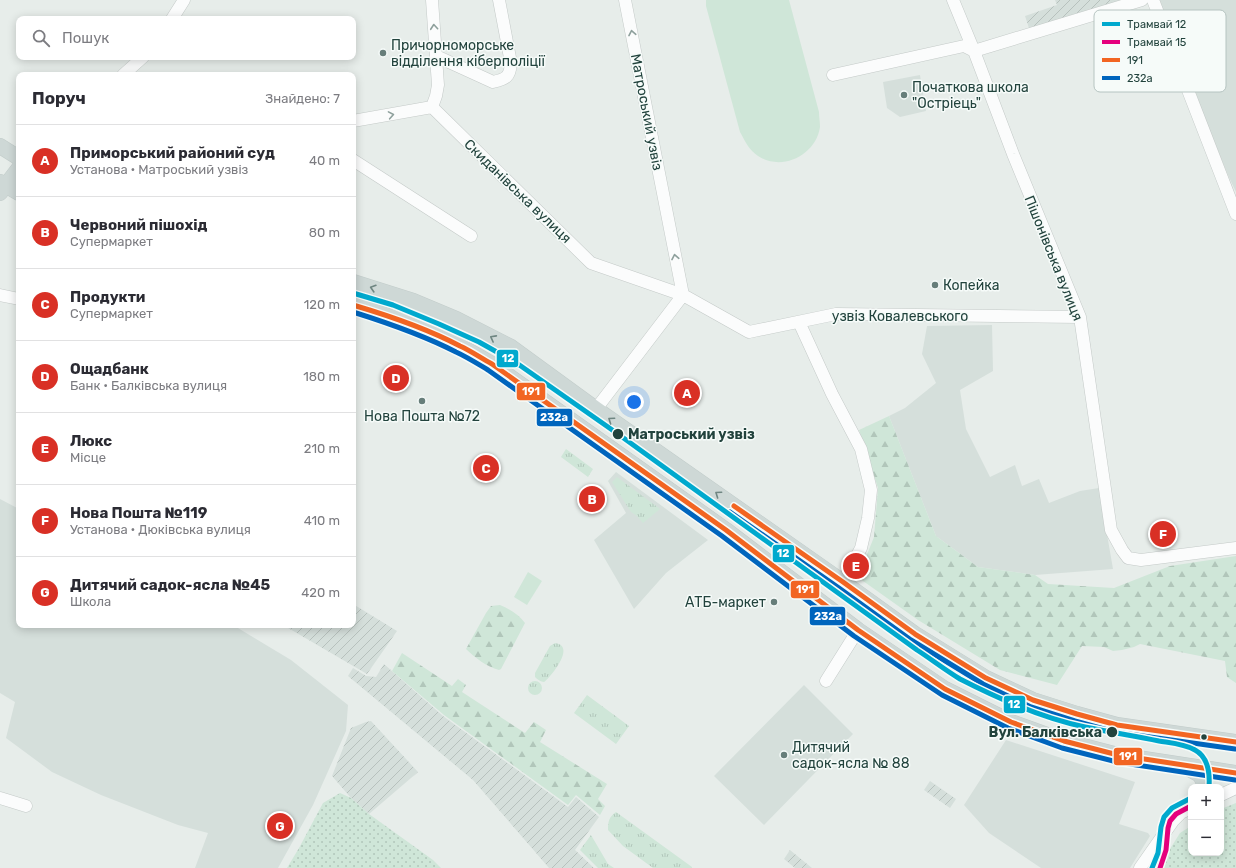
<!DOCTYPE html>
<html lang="uk">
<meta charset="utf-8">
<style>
body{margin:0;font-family:Rubik,sans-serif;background:#f2f2f3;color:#2b2b33}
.controls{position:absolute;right:12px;bottom:12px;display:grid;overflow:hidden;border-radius:8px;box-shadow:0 2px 10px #0003}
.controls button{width:36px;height:36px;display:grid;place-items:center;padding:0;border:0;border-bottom:1px solid #e1e1e2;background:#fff;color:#2b2b33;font:20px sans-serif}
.you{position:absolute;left:634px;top:402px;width:14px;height:14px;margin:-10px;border:3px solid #fff;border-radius:50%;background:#1a73e8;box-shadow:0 0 0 6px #1a73e833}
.badge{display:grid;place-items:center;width:26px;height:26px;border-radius:50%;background:#d93025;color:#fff;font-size:13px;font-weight:700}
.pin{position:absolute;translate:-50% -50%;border:2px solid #fff;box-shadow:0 1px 4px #0006}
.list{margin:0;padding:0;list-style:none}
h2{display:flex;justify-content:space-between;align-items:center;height:52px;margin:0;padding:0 16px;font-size:17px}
h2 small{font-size:13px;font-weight:400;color:#7c7c81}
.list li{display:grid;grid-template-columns:26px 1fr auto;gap:12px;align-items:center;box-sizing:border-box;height:72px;padding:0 16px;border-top:1px solid #e1e1e2}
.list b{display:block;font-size:15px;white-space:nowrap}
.list p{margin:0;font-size:13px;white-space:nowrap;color:#7c7c81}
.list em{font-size:13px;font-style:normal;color:#7c7c81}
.icon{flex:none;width:22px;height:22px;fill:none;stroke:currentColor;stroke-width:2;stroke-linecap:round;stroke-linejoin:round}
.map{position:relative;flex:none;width:1236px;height:868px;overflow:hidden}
.search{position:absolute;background:#fff;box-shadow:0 2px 10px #0003;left:16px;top:16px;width:340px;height:44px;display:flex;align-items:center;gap:10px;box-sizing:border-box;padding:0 14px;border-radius:8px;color:#7c7c81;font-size:15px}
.panel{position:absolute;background:#fff;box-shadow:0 2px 10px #0003;left:16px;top:72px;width:340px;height:556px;border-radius:8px}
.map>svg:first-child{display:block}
.built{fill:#d5dfdb}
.industrial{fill:url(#industrial-furrows)}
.grass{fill:url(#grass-tufts)}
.forest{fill:url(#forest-firs)}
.park{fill:url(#park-dots)}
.pitch{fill:#cfe6d8}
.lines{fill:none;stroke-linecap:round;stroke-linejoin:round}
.minor-casing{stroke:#c4cac8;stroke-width:13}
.major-casing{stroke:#c2ccca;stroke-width:16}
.minor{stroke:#fbfcfc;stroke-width:12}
.major{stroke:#ced8d6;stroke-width:15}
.bus-1-casing{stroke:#f6fbf9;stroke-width:8}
.bus-2-casing{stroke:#f6fbf9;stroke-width:8}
.bus-1{stroke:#f26522;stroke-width:5}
.bus-2{stroke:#0065bd;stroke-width:5}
.tram-1-casing{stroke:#f6fbf9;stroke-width:8}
.tram-2-casing{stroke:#f6fbf9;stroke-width:8}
.tram-1{stroke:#00a9ce;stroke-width:5}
.tram-2{stroke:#e5007d;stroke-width:5}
.oneway{stroke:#8ea09c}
.oneway2{stroke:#6f8682}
.poi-dot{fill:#677e7a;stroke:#f6fbf9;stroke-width:1.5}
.stop-dot{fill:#22433d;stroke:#f6fbf9;stroke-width:1.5}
.labels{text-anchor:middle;stroke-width:3;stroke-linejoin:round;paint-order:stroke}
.poi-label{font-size:14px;fill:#22433d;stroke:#f6fbf9;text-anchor:start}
.street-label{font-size:14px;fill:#22433d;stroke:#f6fbf9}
.stop-label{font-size:14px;font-weight:bold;fill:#22433d;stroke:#f6fbf9;text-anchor:start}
.key{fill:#f6fbf9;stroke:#b6c4c1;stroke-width:1}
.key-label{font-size:11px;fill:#22433d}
.line-badge{stroke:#f6fbf9;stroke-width:1.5}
.badge-label{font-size:11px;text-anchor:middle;font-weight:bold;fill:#fff}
</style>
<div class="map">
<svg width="1236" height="868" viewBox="0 0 1236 868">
<defs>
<pattern id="industrial-furrows" width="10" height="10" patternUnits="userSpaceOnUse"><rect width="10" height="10" fill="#d5dfdb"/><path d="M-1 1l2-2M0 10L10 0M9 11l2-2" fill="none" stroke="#b7c1bd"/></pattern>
<pattern id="grass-tufts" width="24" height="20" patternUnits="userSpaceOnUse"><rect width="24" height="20" fill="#cfe6d8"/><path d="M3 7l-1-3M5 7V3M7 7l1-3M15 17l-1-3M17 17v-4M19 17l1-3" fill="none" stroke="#b1c6ba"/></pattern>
<pattern id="forest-firs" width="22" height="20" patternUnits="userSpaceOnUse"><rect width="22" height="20" fill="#cfe6d8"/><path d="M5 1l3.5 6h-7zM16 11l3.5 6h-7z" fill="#b1c6ba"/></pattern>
<pattern id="park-dots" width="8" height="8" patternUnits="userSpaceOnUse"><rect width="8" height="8" fill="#cfe6d8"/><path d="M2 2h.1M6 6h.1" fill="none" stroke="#b1c6ba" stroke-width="1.8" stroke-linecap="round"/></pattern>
</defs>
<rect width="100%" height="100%" fill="#e7edea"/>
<path class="built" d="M1156 0H1236V192L1228 175Z
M920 75 926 111 900 117 887 108 883 82Z
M992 325 993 371 960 390 966 429 990 477 1015 465 1022 486 1039 479 1049 503 1080 491 1099 488 1113 569 1035 575 978 567 936 536 889 416 905 408 936 383 922 354 927 326Z
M616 472 708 540 666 573 634 609 594 540 626 513 608 481Z
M0 499 19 509V625H233L291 660 348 705 346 731 313 805 278 868H195L208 833 178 825 101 795 52 772 6 738 15 702 0 693Z
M804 685 853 734 764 825 714 776Z
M1006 740 1135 782 1119 824 1148 833 1150 836 1130 868H1041L989 833 964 805Z"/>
<path class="industrial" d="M1055 0H1141L1031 34 1025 16 1057 5Z
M353 604 397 631 367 674 283 625H353Z
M384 664 443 716 568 807 576 797 599 817 575 850 594 868H549L473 780 348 676 353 668 366 676 376 677Z
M371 721 418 772 369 814 351 798 332 776 351 728 366 722Z
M930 781 956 799 950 808 924 790Z
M790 850 812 868H795L784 859Z"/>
<path class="grass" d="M566 449 593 469 588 477 561 457Z
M617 477 660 509 643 523 637 516 631 512 612 482Z
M555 643C578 646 547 681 544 682 541 682 537 679 535 677V673L550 646Z
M528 688a7 7 0 1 1 14 0a7 7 0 1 1-14 0Z
M587 695 629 726 616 744 574 713Z
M616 812 692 867V868H653L623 846 608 830C608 821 609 817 616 812Z
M591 835 608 864 614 868H598L580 850Z"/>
<path class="forest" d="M889 416 936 536 978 567 1035 575 1048 584 1114 588 1170 566 1236 556V683L1227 677 1225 661 1140 644 1134 647 1122 650 1113 651 1104 647 1082 646 1057 685 1000 670 918 620 856 576 864 562 874 537 878 488 859 430Z
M500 605C510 609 519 615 525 623L501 669 499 670C487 667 474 657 466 649L486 613 491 606Z
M402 653 452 686 458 679 466 685 462 692 525 733 534 722 546 730 540 742 607 784 598 799 605 806 600 815 576 795 568 805 444 715 392 671Z"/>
<path class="park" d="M340 793 351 798 369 814 433 860 441 868H287L299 848 323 803Z
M1236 803V868H1158L1180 833 1191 826V853H1221V809Z"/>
<path class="pitch" d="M706 0H789L819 112C819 117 820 122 820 127 816 155 782 172 758 156 749 150 745 141 740 132L706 6Z
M528 572 542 581 527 605 514 597Z"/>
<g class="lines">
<g class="minor-casing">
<path id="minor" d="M432 0 438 85 436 96 432 107
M953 0 974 51 1013 154 1080 317 1111 530 1122 550 1128 558 1141 560 1236 548
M1153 0 1236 214
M172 19 184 0
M436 56 493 82C506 79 510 77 511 63L499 0
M123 75 143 57
M833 75 964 46 974 51 1142 0
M432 107 591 263 683 295 749 332 836 314 1080 317
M353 121 432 107
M353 160 471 236
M0 295 19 299
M799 322 832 394 861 449 871 490 868 518 861 548 843 582
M596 409 683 295 625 0
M826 681 858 630
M1221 795 1236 788
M0 798 26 806
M1140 868 1173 821 1181 813 1191 808"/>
</g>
<g class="major-casing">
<path id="major" d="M0 146 19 158
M0 182 19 193
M0 193 19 168
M353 282 413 301 456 319 511 347 596 409 843 582 915 634 986 678 1033 700 1077 714 1117 725 1236 742
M353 305C388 315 422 327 454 343 467 349 479 357 492 364L726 530 858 630 945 689 1011 722 1064 741 1118 755 1236 773
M1184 766 1200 775 1205 785 1204 787"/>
</g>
<use href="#minor" class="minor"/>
<use href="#major" class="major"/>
<g class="bus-1-casing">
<path id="bus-1" d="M353 305C390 316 426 328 460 346 471 351 481 358 492 364L726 530 858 630 945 689 1011 722 1064 741 1118 755 1236 773
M734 506 843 582 915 634 986 678 1033 700 1077 714 1117 725 1236 742"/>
</g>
<g class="bus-2-casing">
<path id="bus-2" d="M353 312C388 323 423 335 456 352 467 357 478 364 488 370L722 536 854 636 942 695 1008 728 1062 748 1117 762 1235 780
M730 512 839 588 911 640 983 684 1031 707 1075 721 1115 732 1235 749"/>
</g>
<use href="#bus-1" class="bus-1"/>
<use href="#bus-2" class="bus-2"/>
<g class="tram-1-casing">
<path id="tram-1" d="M353 293 393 305 439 324 479 342 518 364 618 434 917 650C931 659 945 670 960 679 999 699 1041 718 1085 727 1109 732 1135 736 1159 741 1171 743 1185 744 1195 750 1208 757 1210 773 1209 787
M1152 868 1158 853 1161 827 1164 817 1172 808 1191 798"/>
</g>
<g class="tram-2-casing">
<path id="tram-2" d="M1160 868 1166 850 1168 828 1170 821 1176 814 1191 806"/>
</g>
<use href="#tram-1" class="tram-1"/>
<use href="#tram-2" class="tram-2"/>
</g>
<defs><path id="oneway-chevron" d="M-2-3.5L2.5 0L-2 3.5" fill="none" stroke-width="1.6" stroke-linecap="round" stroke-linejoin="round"/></defs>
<g class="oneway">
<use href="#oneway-chevron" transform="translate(434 27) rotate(-95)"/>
<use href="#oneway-chevron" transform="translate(632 33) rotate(-101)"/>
<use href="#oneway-chevron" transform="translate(391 115) rotate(-10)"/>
<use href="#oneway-chevron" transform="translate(675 257) rotate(-101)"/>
</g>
<g class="oneway2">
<use href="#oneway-chevron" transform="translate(373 288) rotate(-163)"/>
<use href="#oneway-chevron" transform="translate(493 338) rotate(-152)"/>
<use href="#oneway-chevron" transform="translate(611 420) rotate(-145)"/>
<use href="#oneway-chevron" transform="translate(718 494) rotate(-145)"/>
</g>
<g class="poi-dot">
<circle cx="383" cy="53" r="4"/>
<circle cx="904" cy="95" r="4"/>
<circle cx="935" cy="285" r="4"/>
<circle cx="422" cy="401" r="4"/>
<circle cx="774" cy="602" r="4"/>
<circle cx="784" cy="755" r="4"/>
</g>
<g class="stop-dot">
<circle cx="618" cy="434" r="6"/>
<circle cx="1112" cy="732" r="6"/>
<circle cx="1204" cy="737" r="3.5"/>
</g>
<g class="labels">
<g class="poi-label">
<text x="391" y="50">Причорноморське<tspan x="391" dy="16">відділення кіберполіції</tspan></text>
<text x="912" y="92">Початкова школа<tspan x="912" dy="16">"Остріець"</tspan></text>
<text x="943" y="290">Копейка</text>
<text x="422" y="421" text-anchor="middle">Нова Пошта №72</text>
<text x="766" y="607" text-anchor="end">АТБ-маркет</text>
<text x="792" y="752">Дитячий<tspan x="792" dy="16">садок-ясла № 88</tspan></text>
</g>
<g class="street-label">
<text transform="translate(647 112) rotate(79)" y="5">Матроський узвіз</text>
<text transform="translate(518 191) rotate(44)" y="5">Скиданівська вулиця</text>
<text transform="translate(1054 258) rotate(68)" y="5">Пішонівська вулиця</text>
<text x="900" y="321">узвіз Ковалевського</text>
</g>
<g class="stop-label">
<text x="628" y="439">Матроський узвіз</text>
<text x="1102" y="737" text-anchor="end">Вул. Балківська</text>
</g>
</g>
<rect x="1094" y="10" width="132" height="82" rx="6" class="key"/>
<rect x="1102" y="22" width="18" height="4" fill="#00a9ce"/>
<rect x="1102" y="40" width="18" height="4" fill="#e5007d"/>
<rect x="1102" y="58" width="18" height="4" fill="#f26522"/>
<rect x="1102" y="76" width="18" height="4" fill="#0065bd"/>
<g class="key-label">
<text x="1127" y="28">Трамвай 12</text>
<text x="1127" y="46">Трамвай 15</text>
<text x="1127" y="64">191</text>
<text x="1127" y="82">232а</text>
</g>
<g class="line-badge">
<rect x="496" y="349" width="23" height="19" rx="4" fill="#00a9ce"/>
<rect x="516" y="382" width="30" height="19" rx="4" fill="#f26522"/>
<rect x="536" y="408" width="37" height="19" rx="4" fill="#0065bd"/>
<rect x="772" y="544" width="23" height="19" rx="4" fill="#00a9ce"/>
<rect x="790" y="580" width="30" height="19" rx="4" fill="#f26522"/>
<rect x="809" y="606" width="37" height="20" rx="4" fill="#0065bd"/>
<rect x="1003" y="695" width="23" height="19" rx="4" fill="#00a9ce"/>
<rect x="1113" y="747" width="30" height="19" rx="4" fill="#f26522"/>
</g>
<g class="badge-label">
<text x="508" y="362">12</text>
<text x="531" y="395">191</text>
<text x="554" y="421">232а</text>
<text x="783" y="557">12</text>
<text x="805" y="593">191</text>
<text x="828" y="620">232а</text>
<text x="1014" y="708">12</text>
<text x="1128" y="760">191</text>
</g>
</svg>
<div class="controls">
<button>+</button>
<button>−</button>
</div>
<div class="you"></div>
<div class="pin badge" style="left:687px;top:393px">A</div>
<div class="pin badge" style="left:592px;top:499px">B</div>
<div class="pin badge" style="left:486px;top:468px">C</div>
<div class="pin badge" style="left:396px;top:378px">D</div>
<div class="pin badge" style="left:856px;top:566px">E</div>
<div class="pin badge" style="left:1163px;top:534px">F</div>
<div class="pin badge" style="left:280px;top:826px">G</div>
<div class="search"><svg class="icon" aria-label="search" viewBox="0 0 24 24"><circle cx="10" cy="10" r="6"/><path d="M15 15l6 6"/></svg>Пошук</div>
<section class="panel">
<h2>Поруч<small>Знайдено: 7</small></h2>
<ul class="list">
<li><span class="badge">A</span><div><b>Приморський районий суд</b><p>Установа · Матроський узвіз</p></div><em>40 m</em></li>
<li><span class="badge">B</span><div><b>Червоний пішохід</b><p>Супермаркет</p></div><em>80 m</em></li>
<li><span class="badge">C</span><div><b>Продукти</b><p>Супермаркет</p></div><em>120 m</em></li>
<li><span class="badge">D</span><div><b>Ощадбанк</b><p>Банк · Балківська вулиця</p></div><em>180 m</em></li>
<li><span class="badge">E</span><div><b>Люкс</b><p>Місце</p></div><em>210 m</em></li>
<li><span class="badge">F</span><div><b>Нова Пошта №119</b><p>Установа · Дюківська вулиця</p></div><em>410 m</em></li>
<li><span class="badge">G</span><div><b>Дитячий садок-ясла №45</b><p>Школа</p></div><em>420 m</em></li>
</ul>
</section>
</div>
